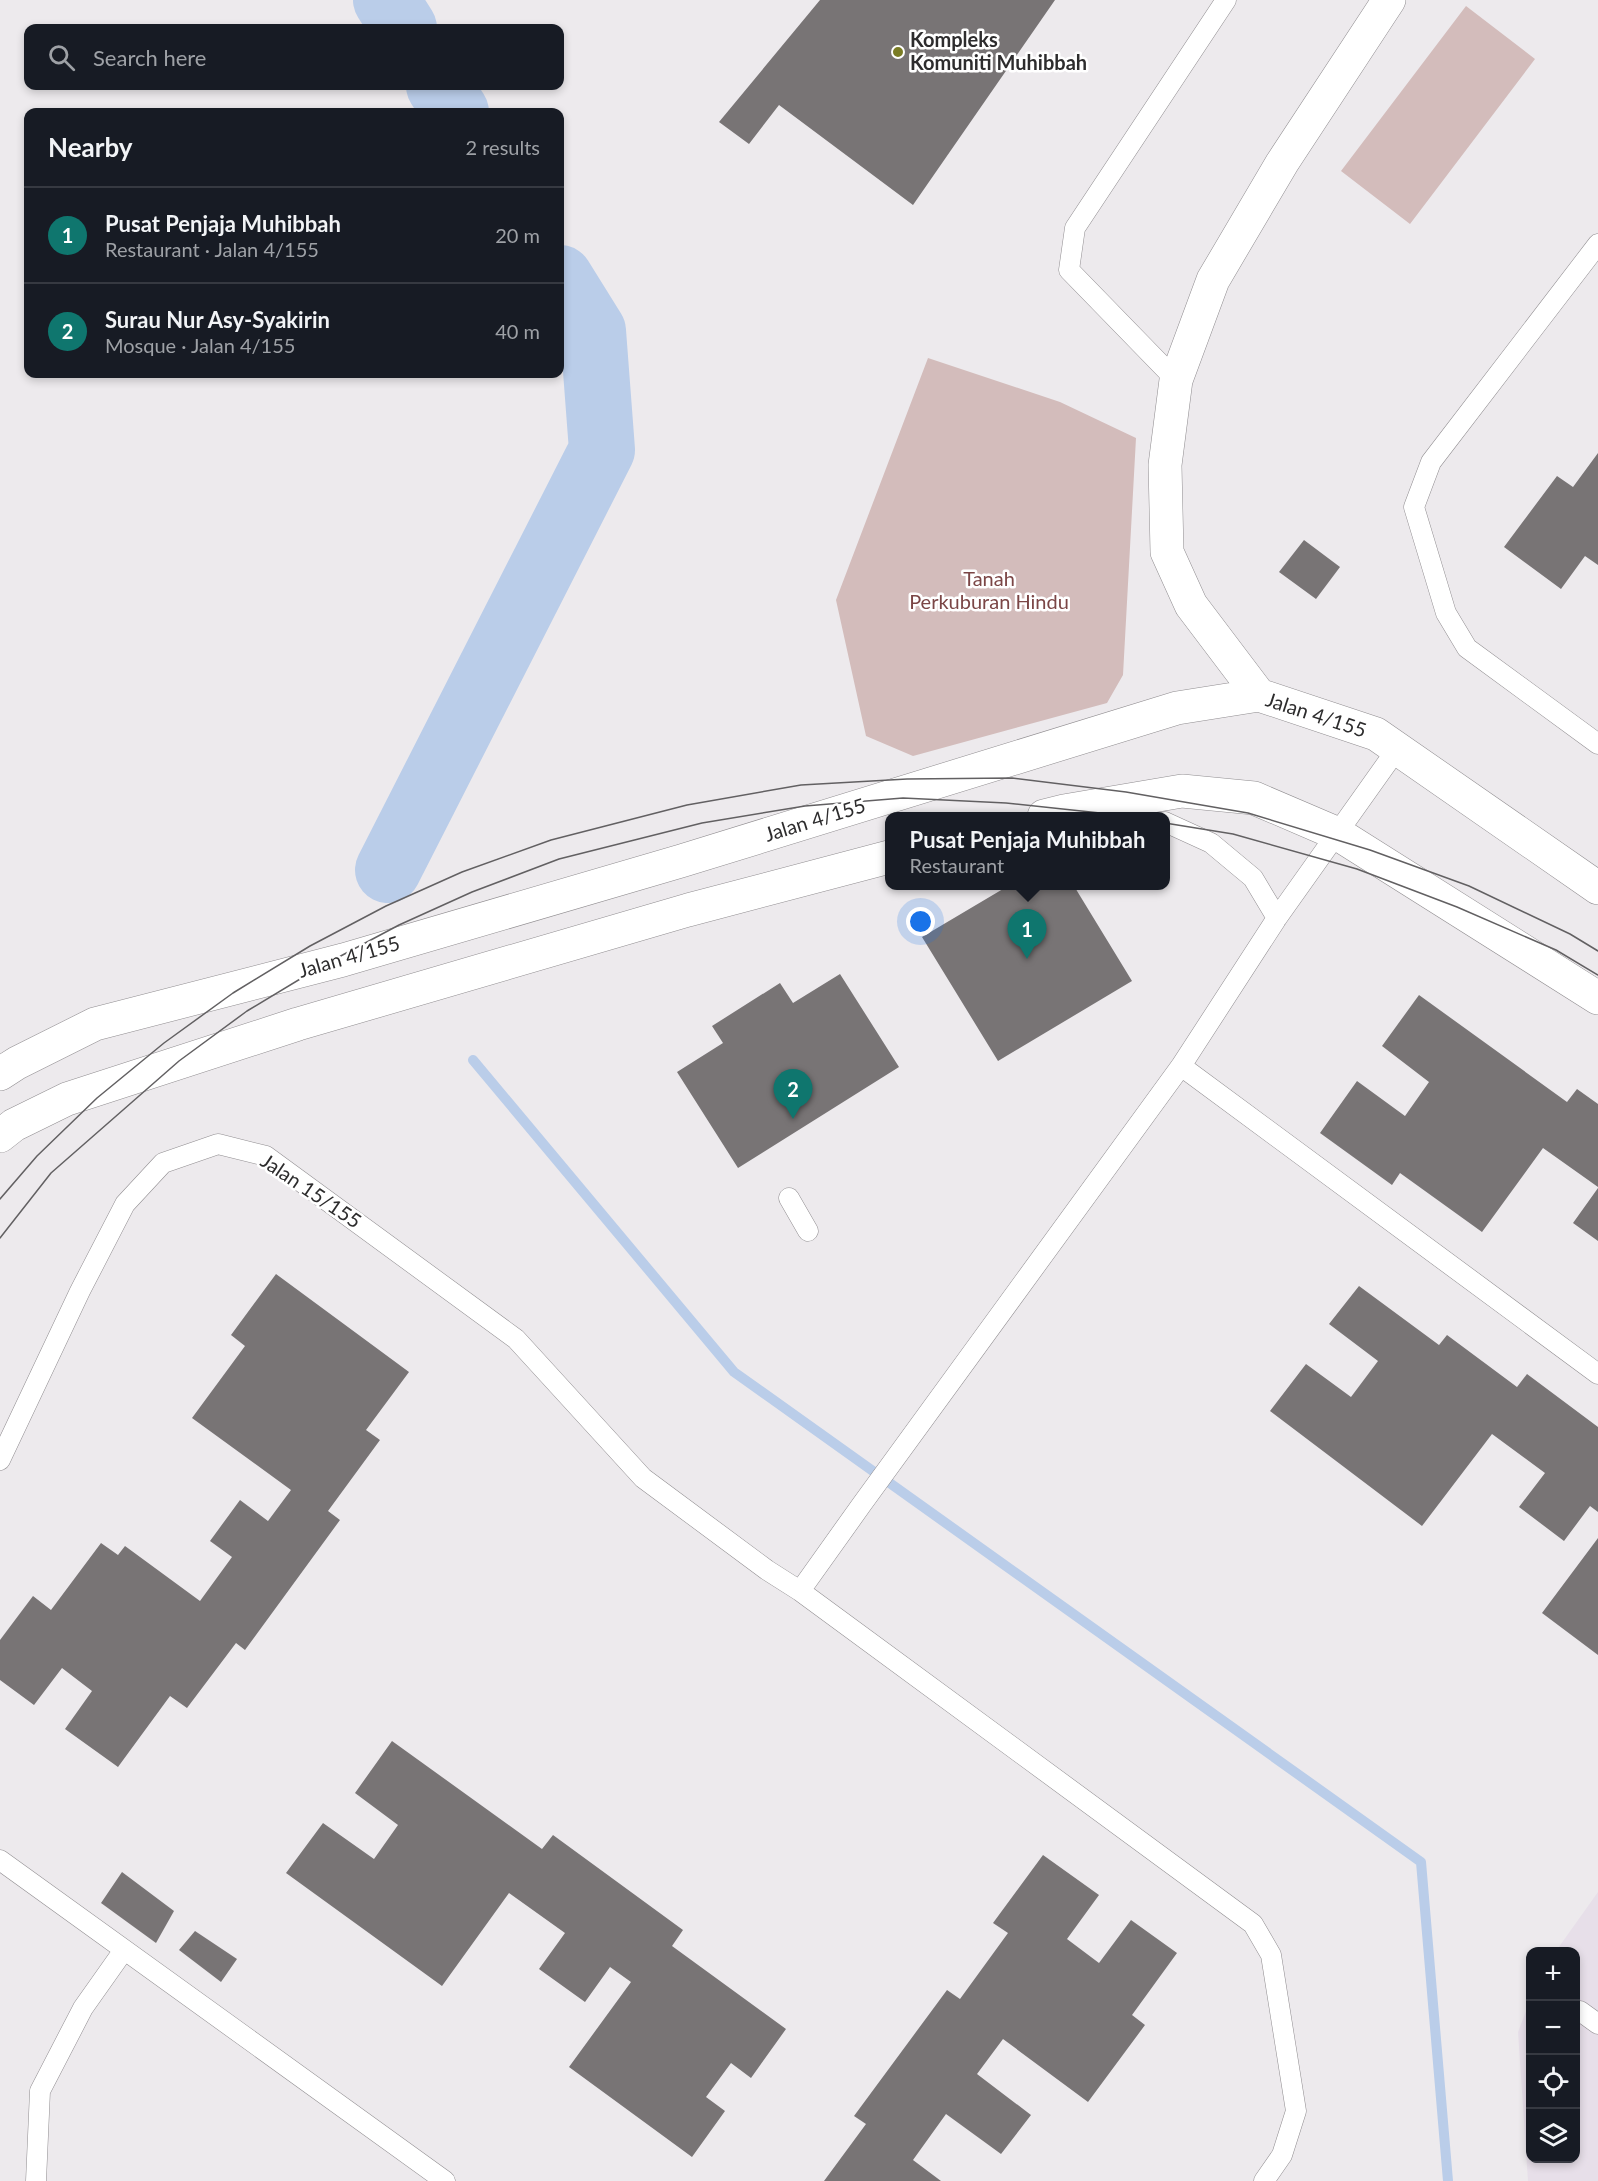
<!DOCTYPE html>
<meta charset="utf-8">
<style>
body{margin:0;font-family:Lato,sans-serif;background:#242831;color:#f1f3f6}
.controls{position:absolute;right:18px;bottom:18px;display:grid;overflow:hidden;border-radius:12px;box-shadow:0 3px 9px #0003}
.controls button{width:54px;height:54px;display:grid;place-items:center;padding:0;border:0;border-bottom:2px solid #363941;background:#171b24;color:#f1f3f6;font:30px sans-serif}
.you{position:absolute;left:921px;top:922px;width:21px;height:21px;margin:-15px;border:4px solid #fff;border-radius:50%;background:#1a73e8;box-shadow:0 0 0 9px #1a73e833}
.badge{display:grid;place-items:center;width:39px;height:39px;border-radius:50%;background:#0f766e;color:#fff;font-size:20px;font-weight:700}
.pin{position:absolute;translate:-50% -50px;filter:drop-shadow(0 2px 3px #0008)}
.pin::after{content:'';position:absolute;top:32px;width:21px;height:18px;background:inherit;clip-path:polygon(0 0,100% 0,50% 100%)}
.popup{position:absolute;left:885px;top:812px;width:285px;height:78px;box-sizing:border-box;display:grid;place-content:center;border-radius:12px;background:#171b24;filter:drop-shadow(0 2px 4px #0005);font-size:20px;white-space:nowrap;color:#9ea1a6}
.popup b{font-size:22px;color:#f1f3f6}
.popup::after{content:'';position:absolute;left:50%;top:100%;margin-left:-12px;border:12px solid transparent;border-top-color:#171b24}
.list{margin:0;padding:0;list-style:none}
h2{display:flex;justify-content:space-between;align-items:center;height:78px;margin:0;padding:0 24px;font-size:26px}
h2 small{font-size:20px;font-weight:400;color:#9ea1a6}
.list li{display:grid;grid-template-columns:39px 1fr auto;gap:18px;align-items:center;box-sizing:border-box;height:96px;padding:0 24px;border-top:2px solid #363941}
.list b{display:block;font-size:22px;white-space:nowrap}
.list p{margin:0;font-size:20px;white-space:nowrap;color:#9ea1a6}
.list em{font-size:20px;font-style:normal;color:#9ea1a6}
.icon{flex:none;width:33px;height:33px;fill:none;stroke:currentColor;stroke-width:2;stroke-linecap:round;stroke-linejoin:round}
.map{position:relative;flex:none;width:1598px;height:2181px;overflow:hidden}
.search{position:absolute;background:#171b24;box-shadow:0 3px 9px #0003;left:24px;top:24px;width:540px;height:66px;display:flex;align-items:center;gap:15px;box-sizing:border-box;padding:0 21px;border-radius:12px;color:#9ea1a6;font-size:22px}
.panel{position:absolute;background:#171b24;box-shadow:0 3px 9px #0003;left:24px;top:108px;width:540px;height:270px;border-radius:12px}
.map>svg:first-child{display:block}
.built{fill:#e7dfe9}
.green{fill:#d3bcbb}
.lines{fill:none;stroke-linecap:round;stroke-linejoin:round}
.stream{stroke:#bacde9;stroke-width:10}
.river{stroke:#bacde9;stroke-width:66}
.building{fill:#787475}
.service-casing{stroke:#908d90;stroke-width:21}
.tertiary-casing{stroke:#908d90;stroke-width:34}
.service{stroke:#fff;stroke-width:20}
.tertiary{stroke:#fff;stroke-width:33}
.tram{stroke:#626062;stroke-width:1.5}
.poi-dot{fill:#7a7c25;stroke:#fff;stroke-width:2}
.labels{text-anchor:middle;stroke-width:5;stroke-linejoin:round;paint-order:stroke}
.poi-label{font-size:20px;font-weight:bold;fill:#2d2c2d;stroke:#fff;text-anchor:start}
.park-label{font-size:20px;fill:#7b4646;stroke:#fff}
.street-label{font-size:20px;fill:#2d2c2d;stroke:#fff}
</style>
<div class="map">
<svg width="1598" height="2181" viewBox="0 0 1598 2181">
<rect width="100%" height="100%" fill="#edeaed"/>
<path class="built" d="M1598 1892V2181H1528L1518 2032 1530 2001V2158H1576V1952L1556 1951Z"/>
<path class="green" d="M1466 6 1535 59 1410 224 1341 171Z
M928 358 1060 402 1136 438 1123 675 1107 703 913 756 866 736 836 600Z"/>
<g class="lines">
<path class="stream" d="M473 1060 734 1372 1421 1862 1448 2181"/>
<path class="river" d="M386 0 404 28
M439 86 456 112
M388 870 602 450 593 331 560 278"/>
</g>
<path class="building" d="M820 0H1055L913 205 779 105 749 144 719 122Z
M1598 453V565L1585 556 1561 589 1504 547 1557 476 1573 487Z
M1304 540 1340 567 1316 599 1279 572Z
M1008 886H1074L1132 981 998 1061 922 937Z
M840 974 899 1067 738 1168 677 1072 723 1043 712 1026 780 983 793 1003Z
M1419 995 1567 1102 1577 1089 1598 1104V1187L1543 1148 1482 1232 1400 1173 1392 1185 1320 1133 1357 1081 1405 1116 1429 1082 1382 1046Z
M1598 1188V1241L1573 1223Z
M276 1274 409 1372 366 1430 380 1440 328 1511 340 1520 245 1650 236 1643 187 1708 170 1696 118 1767 65 1729 92 1691 62 1668 34 1705 0 1680V1640L33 1596 51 1610 101 1543 118 1555 125 1546 200 1601 232 1557 210 1541 240 1500 268 1521 291 1490 192 1418 245 1346 231 1335Z
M1359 1286 1439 1345 1447 1335 1517 1387 1527 1374 1598 1427V1512L1590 1506 1564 1541 1519 1507 1545 1473 1492 1434 1422 1526 1270 1411 1306 1364 1351 1397 1378 1361 1329 1324Z
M1598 1538V1655L1542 1613Z
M392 1741 542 1849 553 1835 683 1930 672 1946 786 2029 751 2078 731 2063 706 2097 725 2111 692 2157 569 2067 631 1982 610 1967 585 2002 539 1969 565 1933 509 1893 442 1986 286 1873 323 1823 374 1859 398 1825 355 1793Z
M1043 1855 1099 1895 1067 1939 1099 1963 1131 1920 1177 1953 1132 2015 1145 2025 1088 2102 1003 2039 977 2074 1031 2115 1001 2154 946 2114 913 2160 941 2181H824L866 2124 854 2116 947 1990 960 1999 1008 1933 993 1923Z
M122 1872 174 1911 156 1943 101 1903Z
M195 1931 237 1959 221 1982 179 1950Z"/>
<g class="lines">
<g class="service-casing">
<path id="service" d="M1598 244 1431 462 1414 507 1446 613 1467 648 1598 744
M1176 380 1069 270 1075 228 1226 0
M1165 822 1211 843 1253 878 1277 918
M1181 1066 1598 1374
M789 1198 808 1231
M0 1460 80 1291 125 1204 163 1163 218 1144 266 1156 516 1339 643 1478 767 1570 800 1591 1253 1924 1271 1955 1296 2111 1282 2155 1264 2181
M800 1591 862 1504 1181 1066 1277 918 1397 749
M0 1860 445 2181
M1580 2011 1598 2024
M36 2181 40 2091 83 2008 124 1950"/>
</g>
<g class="tertiary-casing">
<path id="tertiary" d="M1259 695 1191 605 1167 552 1165 465 1176 380 1213 280 1282 163 1389 0
M1044 816 1064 811 1182 791 1254 798 1338 834 1598 998
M0 1074 17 1063 95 1024 343 960 681 861 1177 708 1259 695 1376 734 1598 888
M0 1136 14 1125 67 1099 298 1024 688 910 889 857"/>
</g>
<use href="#service" class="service"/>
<use href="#tertiary" class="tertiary"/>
<path class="tram" d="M1165 823 1233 834 1357 869 1457 907 1556 950 1598 975
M0 1199 37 1156 97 1098 164 1043 233 993 310 946 386 906 462 872 551 840 687 805 801 785 907 779 1012 778 1126 792 1248 813 1370 850 1469 886 1570 934 1598 951
M0 1238 51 1173 179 1061 247 1011 320 967 399 925 472 892 559 859 702 823 805 806 903 798 1006 803 1128 816"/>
</g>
<circle class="poi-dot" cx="898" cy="52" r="6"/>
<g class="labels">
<g class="poi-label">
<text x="910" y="47">Kompleks<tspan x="910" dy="23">Komuniti Muhibbah</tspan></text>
</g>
<g class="park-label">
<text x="989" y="586">Tanah<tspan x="989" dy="23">Perkuburan Hindu</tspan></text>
</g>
<g class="street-label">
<text transform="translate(1316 715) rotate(18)" y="7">Jalan 4/155</text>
<text transform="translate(815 820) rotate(-17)" y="7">Jalan 4/155</text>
<text transform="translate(349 957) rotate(-16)" y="7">Jalan 4/155</text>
<text transform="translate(311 1191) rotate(34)" y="7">Jalan 15/155</text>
</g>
</g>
</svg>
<div class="controls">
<button>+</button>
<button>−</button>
<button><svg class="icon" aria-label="locate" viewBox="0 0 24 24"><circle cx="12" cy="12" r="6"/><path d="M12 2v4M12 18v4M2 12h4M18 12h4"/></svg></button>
<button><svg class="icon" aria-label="layers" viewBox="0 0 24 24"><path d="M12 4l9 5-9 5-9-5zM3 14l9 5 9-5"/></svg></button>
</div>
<div class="you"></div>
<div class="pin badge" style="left:1027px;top:959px">1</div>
<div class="popup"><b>Pusat Penjaja Muhibbah</b>Restaurant</div>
<div class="pin badge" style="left:793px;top:1119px">2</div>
<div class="search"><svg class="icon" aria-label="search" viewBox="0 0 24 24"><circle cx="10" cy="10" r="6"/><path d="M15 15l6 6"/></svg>Search here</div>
<section class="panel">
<h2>Nearby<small>2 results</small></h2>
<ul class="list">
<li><span class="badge">1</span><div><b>Pusat Penjaja Muhibbah</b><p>Restaurant · Jalan 4/155</p></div><em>20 m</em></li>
<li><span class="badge">2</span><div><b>Surau Nur Asy-Syakirin</b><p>Mosque · Jalan 4/155</p></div><em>40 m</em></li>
</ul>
</section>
</div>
